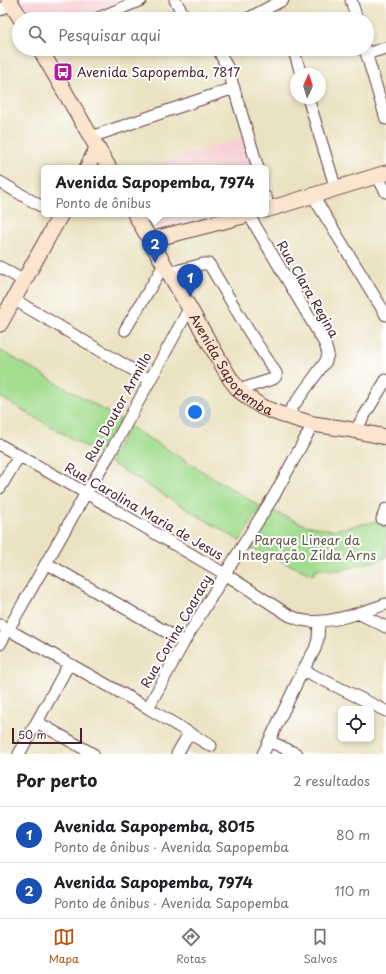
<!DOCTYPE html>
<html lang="pt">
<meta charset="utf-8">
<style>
body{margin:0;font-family:"Playpen Sans",sans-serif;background:#f6f6f6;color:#202124}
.controls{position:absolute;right:12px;bottom:12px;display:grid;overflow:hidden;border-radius:6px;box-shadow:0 2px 6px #0003}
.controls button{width:36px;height:36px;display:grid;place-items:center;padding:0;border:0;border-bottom:1px solid #e0e0e0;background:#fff;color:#202124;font:20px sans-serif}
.compass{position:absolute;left:290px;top:68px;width:36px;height:36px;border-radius:50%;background:#fff;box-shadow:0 2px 6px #0003;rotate:4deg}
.scale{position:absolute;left:12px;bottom:10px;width:70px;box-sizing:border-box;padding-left:4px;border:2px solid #4a1f2b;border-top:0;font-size:11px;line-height:14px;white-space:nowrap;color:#4a1f2b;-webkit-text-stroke:3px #fff;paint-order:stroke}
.you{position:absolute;left:195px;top:412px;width:14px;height:14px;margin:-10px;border:3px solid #fff;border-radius:50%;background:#1a73e8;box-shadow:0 0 0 6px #1a73e833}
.badge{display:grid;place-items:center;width:26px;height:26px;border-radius:50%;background:#b45309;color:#fff;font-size:13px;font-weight:700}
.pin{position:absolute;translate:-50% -33px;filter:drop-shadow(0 1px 2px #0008)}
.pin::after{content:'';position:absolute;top:21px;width:14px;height:12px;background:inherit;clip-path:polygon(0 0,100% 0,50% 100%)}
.popup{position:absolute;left:41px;top:165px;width:228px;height:52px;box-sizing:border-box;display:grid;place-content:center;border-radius:6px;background:#fff;filter:drop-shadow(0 1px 3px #0005);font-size:13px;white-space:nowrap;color:#757577}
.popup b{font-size:15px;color:#202124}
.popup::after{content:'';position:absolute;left:50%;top:100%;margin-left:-8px;border:8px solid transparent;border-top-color:#fff}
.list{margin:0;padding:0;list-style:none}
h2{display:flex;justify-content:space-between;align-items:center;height:52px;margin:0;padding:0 16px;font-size:17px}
h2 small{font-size:13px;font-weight:400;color:#757577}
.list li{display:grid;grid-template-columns:26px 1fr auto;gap:12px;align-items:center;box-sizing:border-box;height:56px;padding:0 16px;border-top:1px solid #e0e0e0}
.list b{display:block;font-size:15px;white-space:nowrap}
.list p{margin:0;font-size:13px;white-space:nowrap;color:#757577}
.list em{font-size:13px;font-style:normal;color:#757577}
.icon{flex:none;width:22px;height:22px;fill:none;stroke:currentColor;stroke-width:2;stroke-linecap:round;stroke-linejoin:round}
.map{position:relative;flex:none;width:386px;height:754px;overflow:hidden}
.search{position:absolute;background:#fff;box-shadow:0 2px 6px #0003;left:12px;right:12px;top:12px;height:44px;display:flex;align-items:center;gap:10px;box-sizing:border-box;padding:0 14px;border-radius:22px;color:#757577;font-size:15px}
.sheet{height:164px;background:#fff}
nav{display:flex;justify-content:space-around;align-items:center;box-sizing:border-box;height:56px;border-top:1px solid #e0e0e0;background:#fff;font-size:11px;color:#757577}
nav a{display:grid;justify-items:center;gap:2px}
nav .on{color:#b45309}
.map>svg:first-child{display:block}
.built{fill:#f7cfd3}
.green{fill:#a3dd8f;stroke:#767e5d}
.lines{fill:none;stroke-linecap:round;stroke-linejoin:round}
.street-casing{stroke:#623c42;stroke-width:13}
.secondary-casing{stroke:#623c42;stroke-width:17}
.street{stroke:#fff;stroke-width:11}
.secondary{stroke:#fbe5cf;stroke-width:15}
.labels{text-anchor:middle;stroke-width:4;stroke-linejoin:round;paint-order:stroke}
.poi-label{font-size:13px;fill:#4a1f2b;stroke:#fff;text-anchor:start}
.street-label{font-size:13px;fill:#4a1f2b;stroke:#fff}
.park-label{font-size:13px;fill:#655849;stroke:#fff}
</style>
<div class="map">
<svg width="386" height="754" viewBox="0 0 386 754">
<rect width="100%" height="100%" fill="#fff"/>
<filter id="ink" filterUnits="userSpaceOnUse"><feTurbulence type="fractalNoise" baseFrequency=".025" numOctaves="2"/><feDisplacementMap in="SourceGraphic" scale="8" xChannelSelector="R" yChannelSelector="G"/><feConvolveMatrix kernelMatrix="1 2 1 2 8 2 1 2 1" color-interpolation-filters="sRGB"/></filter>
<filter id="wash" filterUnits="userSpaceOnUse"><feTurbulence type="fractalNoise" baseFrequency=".012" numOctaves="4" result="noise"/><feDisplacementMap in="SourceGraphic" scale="16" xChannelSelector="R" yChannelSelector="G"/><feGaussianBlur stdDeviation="0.9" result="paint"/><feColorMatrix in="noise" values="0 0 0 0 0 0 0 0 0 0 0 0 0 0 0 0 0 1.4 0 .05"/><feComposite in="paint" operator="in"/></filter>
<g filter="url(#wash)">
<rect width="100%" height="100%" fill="#ebe2c1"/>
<path class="built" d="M22 0H124L77 19H34Z
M243 137 252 168H145L172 159Z
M146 214H209L160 228 153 225Z"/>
<path class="green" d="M0 350 121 420 100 455 0 397Z
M129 426 261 507 240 541 109 462Z
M273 511 305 525 333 530 378 521 386 518V558L342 570 316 569 313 575 249 547Z"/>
</g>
<g filter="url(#ink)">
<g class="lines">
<g class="street-casing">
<path id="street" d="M175 0 186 19
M351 0 357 19
M0 10 11 4
M96 19 141 0
M247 19 283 0
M218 49 228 69 258 168
M365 49 386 119
M294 51 301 74
M366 54 386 48
M308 98 336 189
M91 137 234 88
M377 176 386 192
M0 182 44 208
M313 196 386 315
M266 197 269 209
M249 215 325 344 328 354 326 361 286 416
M0 267 24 281
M168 273 203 264H209L248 330 276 373C277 376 276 377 273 379L254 385 239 390
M13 299 150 380
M125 330 164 265
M355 431 386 380
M0 445 86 493 225 574 290 616C294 617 298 619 301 620 325 626 363 612 386 604
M0 488 19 456
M382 519 386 509
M46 563 184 642
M358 613 386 627
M0 625 148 708 211 746
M0 644 86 493 108 457 189 309
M303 670 386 711
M148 708 184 642 225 574 275 494 313 424
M37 722 93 754
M269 741 297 754
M19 754 69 664
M177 754 189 733
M263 754 303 670 315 649 318 639 319 622"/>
</g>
<g class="secondary-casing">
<g id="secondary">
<path d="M9 0 21 19"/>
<path d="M40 49 109 168"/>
<path d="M87 168 97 148"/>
<path d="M266 210 386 173"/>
<path id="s1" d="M135 214 231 380 239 390 249 398 262 407 280 414 313 424 347 429 386 437"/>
<path d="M150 240 251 214"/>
<path d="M0 324 61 214"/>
</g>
</g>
<use href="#street" class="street"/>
<use href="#secondary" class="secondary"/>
</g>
</g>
<defs>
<g id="bus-square" transform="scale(1)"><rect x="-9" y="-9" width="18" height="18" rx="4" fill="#b5179e" stroke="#fff"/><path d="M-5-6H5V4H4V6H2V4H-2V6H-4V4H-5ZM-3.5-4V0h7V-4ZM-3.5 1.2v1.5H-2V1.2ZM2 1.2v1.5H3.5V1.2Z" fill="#fff"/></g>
</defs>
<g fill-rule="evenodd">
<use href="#bus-square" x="63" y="72"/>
</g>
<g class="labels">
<g class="poi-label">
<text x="77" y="77">Avenida Sapopemba, 7817</text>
</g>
<g class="street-label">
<text transform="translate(308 289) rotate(60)" y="5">Rua Clara Regina</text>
<text dy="5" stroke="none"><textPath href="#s1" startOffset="180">Avenida Sapopemba</textPath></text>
<text transform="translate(118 407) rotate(-61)" y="5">Rua Doutor Armillo</text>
<text transform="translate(144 511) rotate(30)" y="5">Rua Carolina Maria de Jesus</text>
<text transform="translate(176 631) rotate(-60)" y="5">Rua Corina Coaracy</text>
</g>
<g class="park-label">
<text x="307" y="545">Parque Linear da<tspan x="307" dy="15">Integração Zilda Arns</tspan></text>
</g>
</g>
</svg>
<div class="controls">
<button><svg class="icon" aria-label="locate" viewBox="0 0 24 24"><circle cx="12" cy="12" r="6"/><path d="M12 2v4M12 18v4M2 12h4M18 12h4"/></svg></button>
</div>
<svg class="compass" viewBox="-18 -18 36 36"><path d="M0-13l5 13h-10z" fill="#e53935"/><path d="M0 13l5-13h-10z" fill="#757577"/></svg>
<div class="scale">50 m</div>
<div class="you"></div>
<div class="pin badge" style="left:190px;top:297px;background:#1a4fb4">1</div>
<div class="pin badge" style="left:155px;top:263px;background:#1a4fb4">2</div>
<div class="popup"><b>Avenida Sapopemba, 7974</b>Ponto de ônibus</div>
<div class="search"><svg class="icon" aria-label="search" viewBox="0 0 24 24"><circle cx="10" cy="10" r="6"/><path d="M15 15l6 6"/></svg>Pesquisar aqui</div>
</div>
<section class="sheet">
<h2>Por perto<small>2 resultados</small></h2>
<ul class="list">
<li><span class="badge" style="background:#1a4fb4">1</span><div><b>Avenida Sapopemba, 8015</b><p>Ponto de ônibus · Avenida Sapopemba</p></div><em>80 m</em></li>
<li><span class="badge" style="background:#1a4fb4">2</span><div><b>Avenida Sapopemba, 7974</b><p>Ponto de ônibus · Avenida Sapopemba</p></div><em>110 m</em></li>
</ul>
</section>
<nav>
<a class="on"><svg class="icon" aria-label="map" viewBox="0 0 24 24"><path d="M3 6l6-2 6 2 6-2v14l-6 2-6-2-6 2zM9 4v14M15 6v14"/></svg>Mapa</a>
<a><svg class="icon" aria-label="directions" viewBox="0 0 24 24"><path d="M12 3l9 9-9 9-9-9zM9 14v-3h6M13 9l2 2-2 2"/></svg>Rotas</a>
<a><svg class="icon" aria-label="saved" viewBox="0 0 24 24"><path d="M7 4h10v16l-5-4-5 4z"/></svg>Salvos</a>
</nav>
